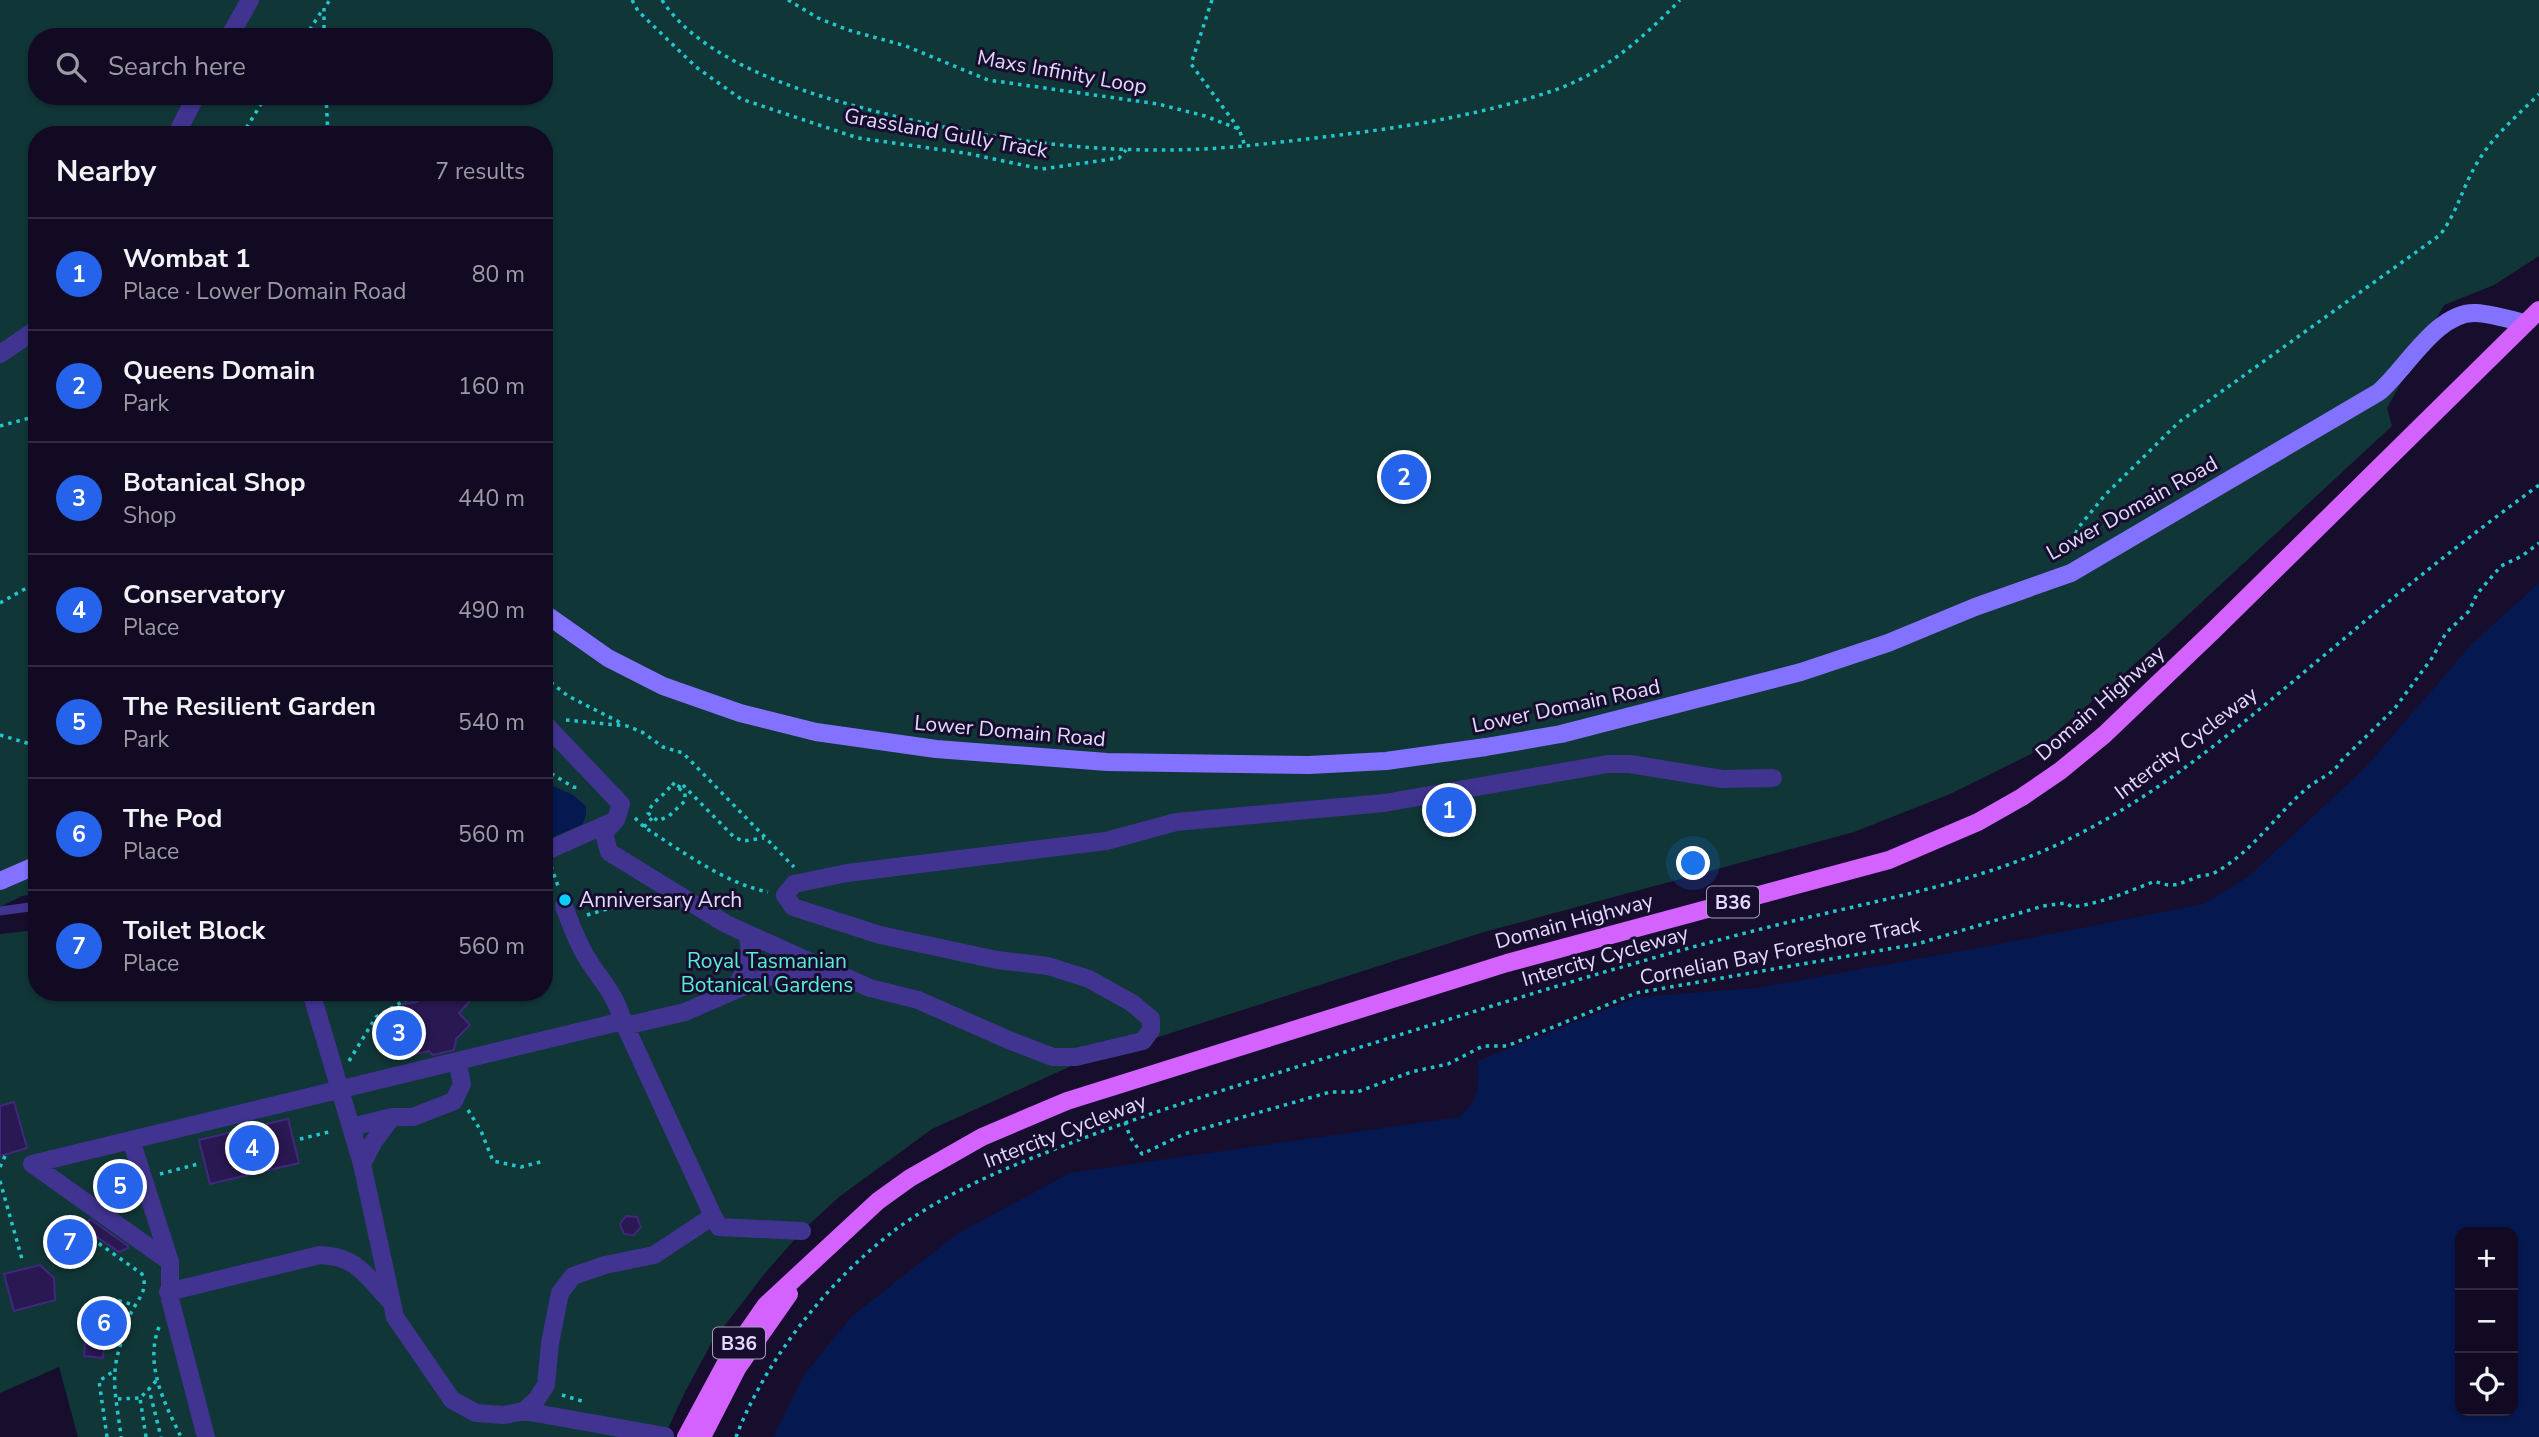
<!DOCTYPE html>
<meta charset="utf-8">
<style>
body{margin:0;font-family:"Nunito Sans",sans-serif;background:#1a132a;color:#f1f3f6}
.controls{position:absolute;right:21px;bottom:21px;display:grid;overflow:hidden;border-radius:14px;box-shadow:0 2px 5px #0004}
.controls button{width:63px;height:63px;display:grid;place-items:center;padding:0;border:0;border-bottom:2px solid #302b40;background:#110a22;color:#f1f3f6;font:35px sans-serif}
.you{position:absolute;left:1694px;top:864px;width:24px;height:24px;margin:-18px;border:5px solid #fff;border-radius:50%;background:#1a73e8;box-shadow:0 0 0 10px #1a73e833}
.badge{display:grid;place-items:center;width:46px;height:46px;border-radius:50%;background:#2563eb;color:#fff;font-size:23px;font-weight:700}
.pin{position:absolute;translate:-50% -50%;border:4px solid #fff;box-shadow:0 2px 7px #0006}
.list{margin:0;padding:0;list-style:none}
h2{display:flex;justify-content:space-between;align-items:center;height:91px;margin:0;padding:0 28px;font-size:30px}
h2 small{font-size:23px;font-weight:400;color:#9c9aa5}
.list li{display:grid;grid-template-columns:46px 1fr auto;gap:21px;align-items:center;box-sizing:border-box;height:112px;padding:0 28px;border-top:2px solid #302b40}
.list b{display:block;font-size:26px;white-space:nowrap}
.list p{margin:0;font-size:23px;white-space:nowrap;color:#9c9aa5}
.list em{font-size:23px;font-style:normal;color:#9c9aa5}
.icon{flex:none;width:38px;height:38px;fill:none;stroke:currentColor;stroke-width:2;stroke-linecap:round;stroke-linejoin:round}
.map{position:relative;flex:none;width:2539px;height:1437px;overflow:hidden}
.search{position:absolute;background:#110a22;box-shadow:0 2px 5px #0004;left:28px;top:28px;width:525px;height:77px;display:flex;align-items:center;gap:18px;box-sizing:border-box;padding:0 24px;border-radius:28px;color:#9c9aa5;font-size:26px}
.panel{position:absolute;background:#110a22;box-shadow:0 2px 5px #0004;left:28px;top:126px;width:525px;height:875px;border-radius:28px}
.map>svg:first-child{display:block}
.green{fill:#113638;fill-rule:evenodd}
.water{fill:#051950;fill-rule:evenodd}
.building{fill:#291851;stroke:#41287f;stroke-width:2}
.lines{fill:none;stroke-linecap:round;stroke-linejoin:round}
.path{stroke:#22c6cb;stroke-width:3.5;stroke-dasharray:3.5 5;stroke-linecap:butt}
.lane{stroke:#413491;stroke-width:9}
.street{stroke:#413491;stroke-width:18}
.secondary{stroke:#8372ff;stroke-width:18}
.primary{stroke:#d362ff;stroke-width:18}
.poi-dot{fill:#07cfff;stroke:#170e2d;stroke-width:2.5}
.labels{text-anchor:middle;stroke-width:6;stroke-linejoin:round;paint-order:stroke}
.shield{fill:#170e2d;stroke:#a59ec0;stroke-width:2}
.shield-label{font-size:19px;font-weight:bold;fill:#e2dbff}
.street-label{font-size:21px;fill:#e2dbff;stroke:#170e2d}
.poi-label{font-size:21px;fill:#e2dbff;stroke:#170e2d;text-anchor:start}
.park-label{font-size:21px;fill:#58edd6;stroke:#170e2d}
</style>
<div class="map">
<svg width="2539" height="1437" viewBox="0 0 2539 1437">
<rect width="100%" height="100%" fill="#170e2d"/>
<path class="green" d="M0 0H2539V256L2494 285 2444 305 2387 408 2392 426 2136 663 2031 754 1950 794 1854 832 1484 932 1078 1063 932 1129 839 1197 802 1231 766 1272 712 1342 685 1392 664 1437H78L59 1367 0 1393V934L37 930V992H544V135H37V894L22 896 0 907ZM37 37H544V96H37Z"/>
<path class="water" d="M2539 583V1437H773L805 1374 851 1317 957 1234 1070 1173 1460 1117C1481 1097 1478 1088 1478 1061L1638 997 1757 988 2000 944 2204 904 2248 877 2365 768 2472 644ZM2460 1232H2513V1411H2460Z
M544 782 573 795 586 806V814L583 824 544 841Z"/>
<path class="building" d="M1460 801 1462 820 1438 823 1436 805Z
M428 992H478L459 1013 470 1025 456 1039 454 1050 433 1055 429 1051 395 1059 380 1051 375 1033 385 1018 402 1013 403 1004 417 1002Z
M14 1102 27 1148 0 1156V1106Z
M288 1119 299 1163 210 1184 199 1140Z
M626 1216 637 1217 641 1227 634 1235 624 1234 620 1224Z
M90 1219 128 1246V1248L119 1252 84 1228Z
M40 1265 54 1278 55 1300 14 1311 4 1274Z
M106 1303 122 1305 120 1337 105 1336 103 1358 84 1356 88 1309 105 1310Z"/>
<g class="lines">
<path class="path" d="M632 0 638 11 696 67 741 99 858 138 965 153 1042 169 1119 158 1126 150
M662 0C696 53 776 83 834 100 952 134 1078 155 1202 149 1245 147 1289 141 1332 136 1406 127 1481 115 1552 91 1603 74 1643 38 1680 0
M788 0 818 18 848 30 906 46 988 80 1158 104 1205 116 1239 129 1245 146
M1212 0 1191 64 1239 129
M305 37 323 9
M324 37V8L330 0
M326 96 328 135
M242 135 266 96
M0 426 37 416
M2073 550 2074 537 2078 528 2105 495 2179 422 2440 235C2458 211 2462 188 2477 163 2493 136 2517 116 2539 94
M0 603 37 582
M544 677 568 696 623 724
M566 720 627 726 642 732 663 747 683 753 794 867
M0 735 37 746
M544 769 573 787 581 788
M672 783 685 793V801L669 816 658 821 648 813C653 799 666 796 672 783Z
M678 788 681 783 734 837 743 841 764 838
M635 818 644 827C682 851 724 883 768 892
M644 827 653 817
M551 866 559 889
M587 915 634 901 651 900
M423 992 426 994
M349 1061 376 1017 419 992
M468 1110 481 1131 493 1161 521 1167 544 1161
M1125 1122 1130 1137 1142 1154 1184 1134 1330 1092H1357L1411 1072 1448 1064 1483 1046H1507L1636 993 1917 944 2043 906 2066 903 2072 907C2102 903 2128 892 2155 881 2174 890 2182 882 2200 876 2206 875 2211 875 2216 872 2252 852 2276 815 2307 788 2318 779 2334 774 2340 762L2395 708 2432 658 2446 633 2469 611 2477 594 2501 566 2522 556 2539 543
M300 1139 333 1131
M0 1167 6 1154
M160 1174 198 1164
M0 1181 22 1259
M81 1222 77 1228 142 1274C150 1292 134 1302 129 1318 124 1335 116 1354 115 1371 113 1392 119 1416 121 1437
M97 1309 103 1301 116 1300 134 1305
M159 1327C144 1365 165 1404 181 1437
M156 1381 149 1389 161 1437
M562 1395 585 1402
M118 1399 140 1398
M107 1437 99 1381 114 1371
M146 1437 140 1398 149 1389
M736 1437C765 1360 829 1280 895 1230 945 1193 1005 1168 1063 1146 1145 1114 1229 1088 1313 1062 1467 1014 1620 964 1777 925 1868 902 1964 886 2050 848 2157 800 2244 722 2333 648 2400 591 2468 537 2539 485"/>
<path class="lane" d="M0 911 37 906"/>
<path class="street" d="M229 37 250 0
M176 135 196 96
M0 354 37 329
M544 723 621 804 616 820 544 852
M616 820 604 833 609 852 726 924 828 970
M564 906C571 926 579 946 590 963 605 985 615 995 623 1021
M732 991C747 970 754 960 747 934
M311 992 362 1164 395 1317 452 1400 476 1413 504 1415 524 1411 665 1436
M625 1026 685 1012 763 978 791 973 838 974 870 988 918 1000 1011 1041 1053 1057H1076L1143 1041 1151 1030V1019L1132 1003 1089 979 1048 966 997 960 880 935 793 907 785 895 794 884 847 873 1106 841 1176 822 1384 803 1608 764H1630L1722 779 1773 778
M392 1117H413L454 1101 462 1084 457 1061
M352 1127 392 1117 374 1141 362 1164
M131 1140 170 1262V1299L206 1437
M32 1164 623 1021 713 1216 654 1255 605 1265 573 1276 560 1293 550 1343 546 1385 537 1399 524 1411
M32 1164 170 1262
M713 1216 719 1227 802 1231
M168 1292 320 1255C357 1256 367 1277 391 1302"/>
<path class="secondary" d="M544 613 608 658 663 686 740 713 816 732 936 749 1107 762 1309 765 1386 761 1486 747 1561 734 1801 672 1888 643 1975 607 2071 573 2379 392C2406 369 2437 311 2476 313 2492 314 2509 319 2524 323
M0 881 37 865"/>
<path class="primary" d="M686 1437 727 1361 766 1305 878 1201 910 1178 982 1137 1067 1101 1507 963 1889 860 1978 822 2022 797 2060 771 2104 735 2213 631 2539 310
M702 1437 738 1367 789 1294"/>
</g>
<circle class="poi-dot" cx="565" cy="900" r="7"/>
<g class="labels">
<g class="shield">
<rect x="1707" y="886.5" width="52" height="31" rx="5"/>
<rect x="713" y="1327.5" width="52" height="31" rx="5"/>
</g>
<g class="shield-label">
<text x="1733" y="909">B36</text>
<text x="739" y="1350">B36</text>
</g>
<g class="street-label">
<text transform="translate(1062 72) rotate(10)" y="7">Maxs Infinity Loop</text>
<text transform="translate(946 133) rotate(10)" y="7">Grassland Gully Track</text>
<text transform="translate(2132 508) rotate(-29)" y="7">Lower Domain Road</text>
<text transform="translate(2100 703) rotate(-41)" y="7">Domain Highway</text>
<text transform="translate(1566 706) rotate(-12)" y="7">Lower Domain Road</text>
<text transform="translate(1010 731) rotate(5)" y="7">Lower Domain Road</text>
<text transform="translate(2186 743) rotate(-37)" y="7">Intercity Cycleway</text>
<text transform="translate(1574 921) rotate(-15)" y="7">Domain Highway</text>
<text transform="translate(1780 951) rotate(-11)" y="7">Cornelian Bay Foreshore Track</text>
<text transform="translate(1605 956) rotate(-16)" y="7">Intercity Cycleway</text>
<text transform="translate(1065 1131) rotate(-21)" y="7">Intercity Cycleway</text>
</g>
<g class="poi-label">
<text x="579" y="907">Anniversary Arch</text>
</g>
<g class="park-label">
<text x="767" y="968">Royal Tasmanian<tspan x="767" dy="24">Botanical Gardens</tspan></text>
</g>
</g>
</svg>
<div class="controls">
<button>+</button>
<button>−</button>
<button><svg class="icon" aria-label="locate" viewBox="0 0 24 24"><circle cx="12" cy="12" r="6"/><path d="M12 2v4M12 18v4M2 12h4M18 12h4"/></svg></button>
</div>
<div class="you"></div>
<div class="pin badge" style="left:1449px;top:810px">1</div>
<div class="pin badge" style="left:1404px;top:477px">2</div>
<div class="pin badge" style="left:399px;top:1033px">3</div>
<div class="pin badge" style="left:252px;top:1148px">4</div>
<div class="pin badge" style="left:120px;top:1186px">5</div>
<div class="pin badge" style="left:104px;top:1323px">6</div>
<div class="pin badge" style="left:70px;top:1242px">7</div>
<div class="search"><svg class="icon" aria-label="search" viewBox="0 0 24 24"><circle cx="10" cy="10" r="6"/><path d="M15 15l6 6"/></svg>Search here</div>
<section class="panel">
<h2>Nearby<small>7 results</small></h2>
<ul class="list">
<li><span class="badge">1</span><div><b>Wombat 1</b><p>Place · Lower Domain Road</p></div><em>80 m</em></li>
<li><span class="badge">2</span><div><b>Queens Domain</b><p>Park</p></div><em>160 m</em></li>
<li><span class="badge">3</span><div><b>Botanical Shop</b><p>Shop</p></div><em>440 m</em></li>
<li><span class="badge">4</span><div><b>Conservatory</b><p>Place</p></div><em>490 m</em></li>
<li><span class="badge">5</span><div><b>The Resilient Garden</b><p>Park</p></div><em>540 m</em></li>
<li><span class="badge">6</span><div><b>The Pod</b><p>Place</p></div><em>560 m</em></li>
<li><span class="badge">7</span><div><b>Toilet Block</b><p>Place</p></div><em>560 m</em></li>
</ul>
</section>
</div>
